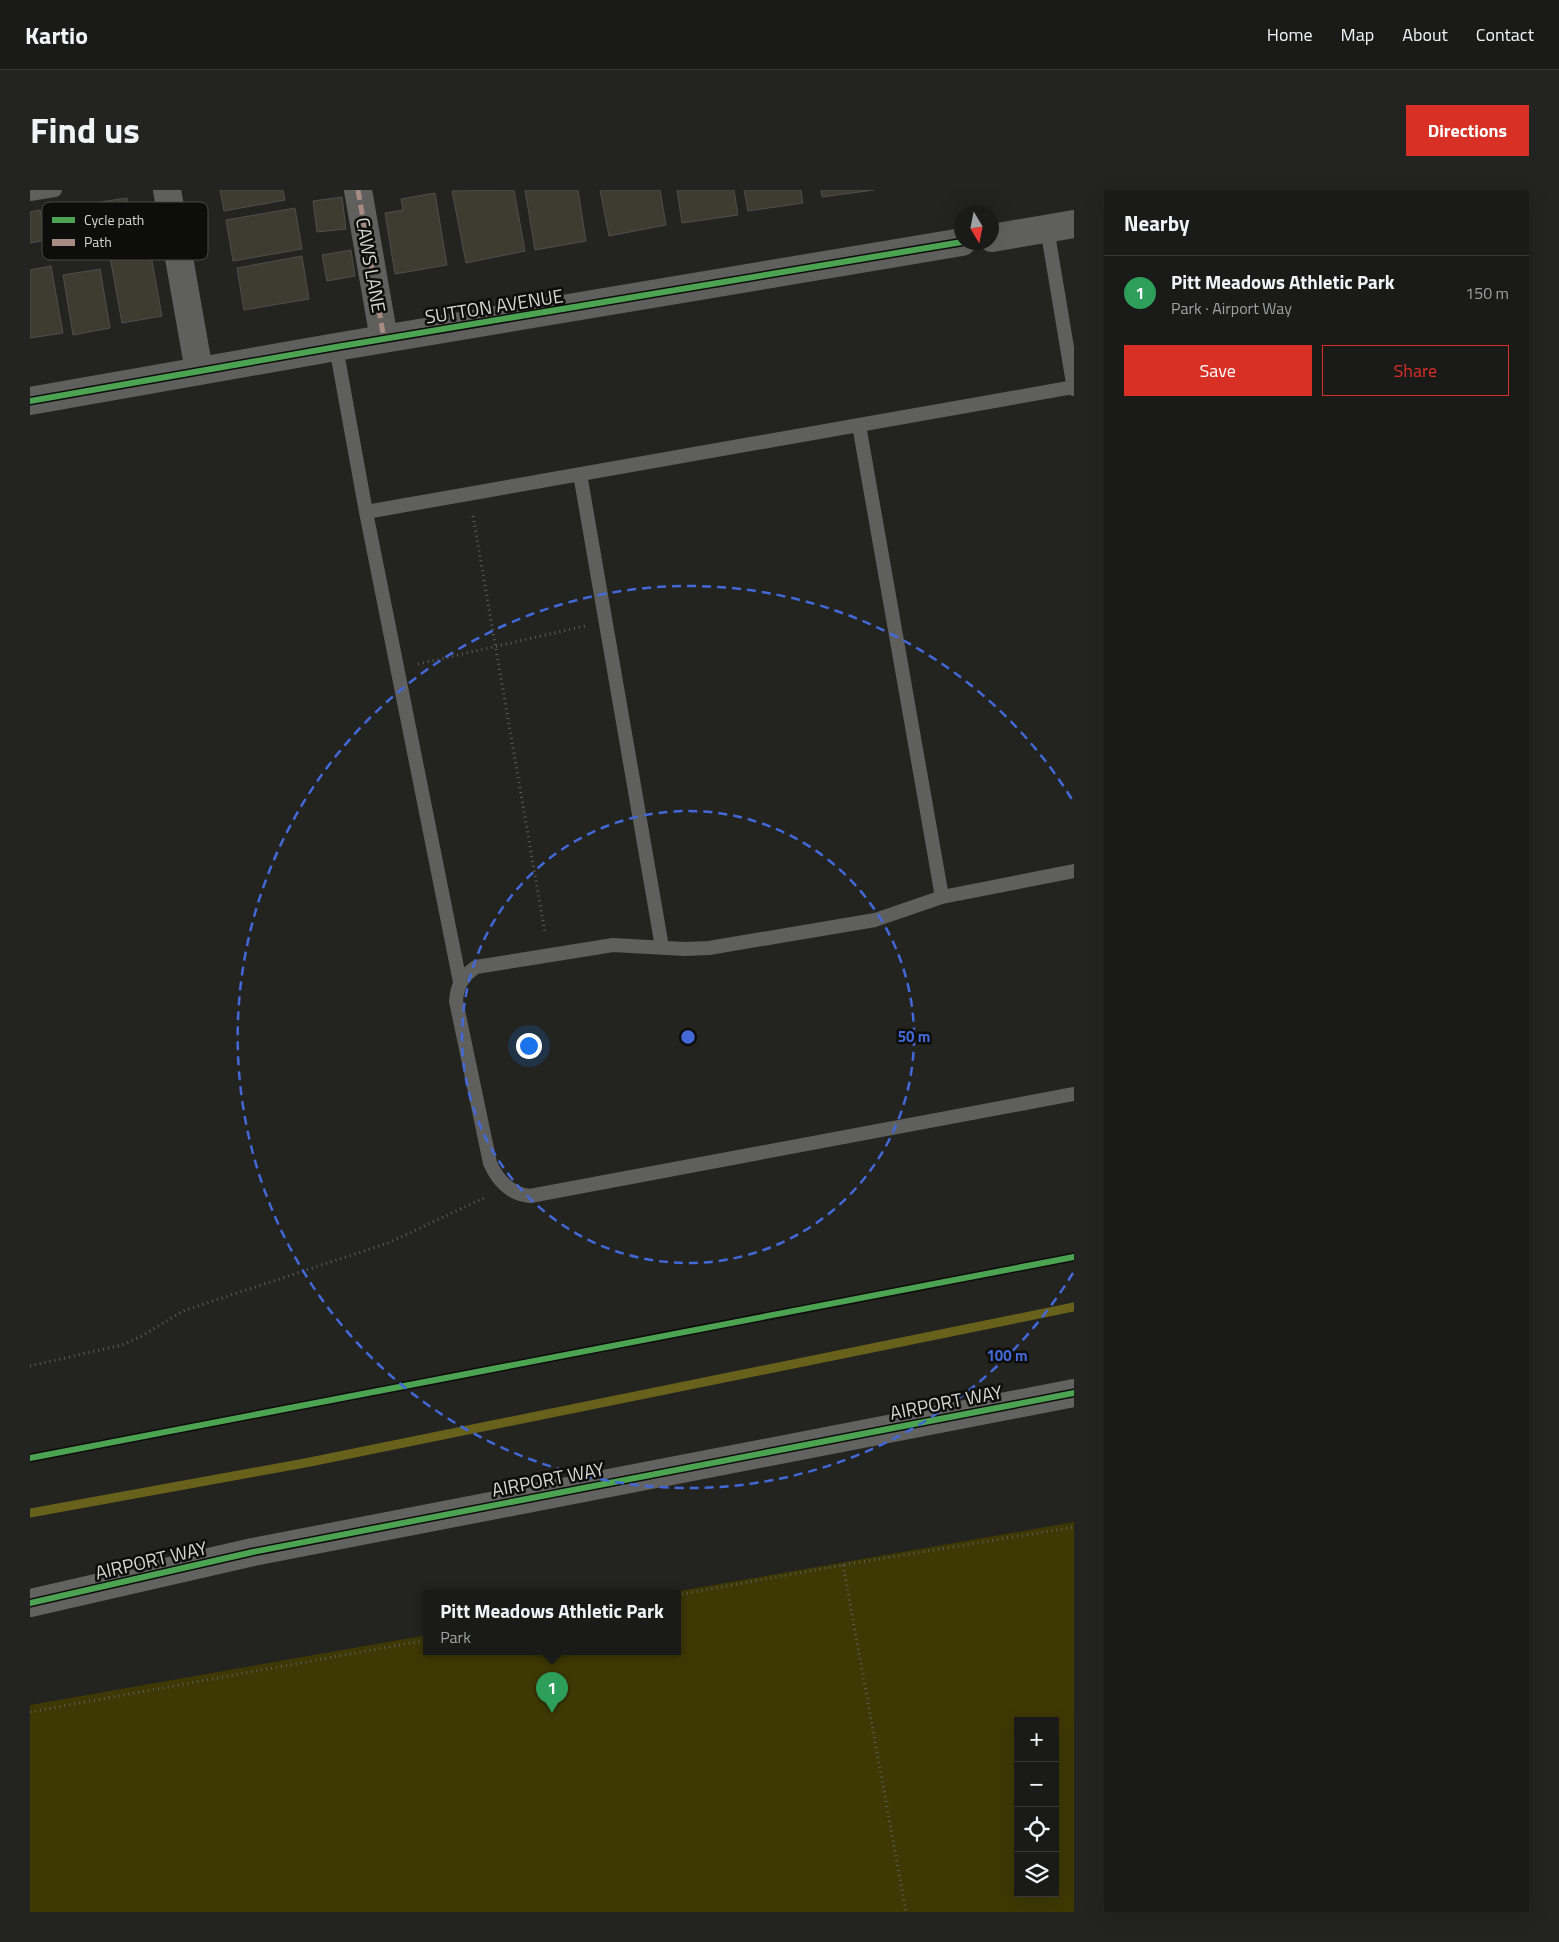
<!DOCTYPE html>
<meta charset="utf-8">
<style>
body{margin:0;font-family:"Titillium Web",sans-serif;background:#232321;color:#f1f3f6}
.controls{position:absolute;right:15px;bottom:15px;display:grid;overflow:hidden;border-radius:0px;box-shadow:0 5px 20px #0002}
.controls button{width:45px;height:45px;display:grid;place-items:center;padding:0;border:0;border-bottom:1px solid #383837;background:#1a1a18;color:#f1f3f6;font:25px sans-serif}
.compass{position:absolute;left:924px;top:15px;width:45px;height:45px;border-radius:50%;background:#1a1a18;box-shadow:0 5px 20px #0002;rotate:170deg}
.you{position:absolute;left:498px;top:855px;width:18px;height:18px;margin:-12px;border:4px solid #fff;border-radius:50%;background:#1a73e8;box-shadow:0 0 0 8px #1a73e833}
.badge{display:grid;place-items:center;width:32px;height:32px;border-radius:50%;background:#d93025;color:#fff;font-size:16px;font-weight:700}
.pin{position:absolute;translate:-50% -41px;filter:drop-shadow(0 1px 2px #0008)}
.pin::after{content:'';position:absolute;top:26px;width:18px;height:15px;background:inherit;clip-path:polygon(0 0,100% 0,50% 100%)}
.popup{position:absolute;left:393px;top:1400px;width:258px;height:65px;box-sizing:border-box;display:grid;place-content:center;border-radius:0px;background:#1a1a18;filter:drop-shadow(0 1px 4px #0005);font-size:16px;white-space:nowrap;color:#9fa1a2}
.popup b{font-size:19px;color:#f1f3f6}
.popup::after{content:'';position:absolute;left:50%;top:100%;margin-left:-10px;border:10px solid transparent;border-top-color:#1a1a18}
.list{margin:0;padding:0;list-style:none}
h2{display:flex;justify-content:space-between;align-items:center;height:65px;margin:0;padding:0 20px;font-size:21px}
h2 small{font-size:16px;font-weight:400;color:#9fa1a2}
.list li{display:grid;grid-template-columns:32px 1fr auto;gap:15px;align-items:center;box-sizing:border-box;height:75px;padding:0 20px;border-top:1px solid #383837}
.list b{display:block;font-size:19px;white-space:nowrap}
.list p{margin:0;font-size:16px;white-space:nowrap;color:#9fa1a2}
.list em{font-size:16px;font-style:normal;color:#9fa1a2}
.actions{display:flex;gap:10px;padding:15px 20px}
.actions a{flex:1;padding:11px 0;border:1px solid #d93025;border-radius:0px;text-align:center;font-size:18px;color:#d93025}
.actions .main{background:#d93025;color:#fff}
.icon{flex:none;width:28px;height:28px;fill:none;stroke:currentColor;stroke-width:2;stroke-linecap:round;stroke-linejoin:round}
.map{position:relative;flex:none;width:1044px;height:1722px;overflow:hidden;border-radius:0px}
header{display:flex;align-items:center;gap:30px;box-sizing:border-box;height:70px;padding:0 25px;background:#1a1a18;border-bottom:1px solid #383837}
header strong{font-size:24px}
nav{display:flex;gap:28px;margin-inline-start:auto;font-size:18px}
.intro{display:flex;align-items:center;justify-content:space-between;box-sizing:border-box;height:120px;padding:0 30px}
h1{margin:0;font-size:35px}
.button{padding:12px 22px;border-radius:0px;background:#d93025;color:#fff;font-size:18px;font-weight:700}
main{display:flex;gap:30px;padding:0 30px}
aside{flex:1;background:#1a1a18;border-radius:0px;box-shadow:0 5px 20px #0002}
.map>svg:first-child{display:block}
.green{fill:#3d3804;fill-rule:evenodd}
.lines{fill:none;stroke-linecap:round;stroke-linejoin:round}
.stream{stroke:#67611b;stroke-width:9}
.building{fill:#3d3c30;stroke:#4f4e4c}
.path{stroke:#5d5d5b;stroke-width:3;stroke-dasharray:1 4;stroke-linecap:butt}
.lane{stroke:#5f5f5e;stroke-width:14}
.street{stroke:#5f5f5e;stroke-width:28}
.secondary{stroke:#626261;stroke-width:28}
.quiet{stroke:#a88b81;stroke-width:5;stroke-dasharray:10 5;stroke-linecap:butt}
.cycleway-casing{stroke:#0d0d0b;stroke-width:9}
.cycleway{stroke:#4ca352;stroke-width:6}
.ring{fill:none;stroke:#4269d7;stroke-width:2.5;stroke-dasharray:9 6}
.labels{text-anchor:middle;stroke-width:5;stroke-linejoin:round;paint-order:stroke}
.street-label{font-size:19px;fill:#d5d5d1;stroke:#0d0d0b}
.key{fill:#0d0d0b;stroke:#494946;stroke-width:1}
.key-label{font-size:14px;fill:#d5d5d1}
.centre{fill:#4269d7;stroke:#0d0d0b;stroke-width:2.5}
.ring-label{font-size:15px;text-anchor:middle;font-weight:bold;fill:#4269d7;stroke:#0d0d0b;stroke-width:5;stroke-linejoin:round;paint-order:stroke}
</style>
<header>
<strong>Kartio</strong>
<nav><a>Home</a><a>Map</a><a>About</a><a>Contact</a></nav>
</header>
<div class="intro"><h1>Find us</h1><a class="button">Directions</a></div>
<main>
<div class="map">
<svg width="1044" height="1722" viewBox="0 0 1044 1722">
<rect width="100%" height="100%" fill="#232320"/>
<path class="green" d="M1044 1332V1722H0V1515L397 1445V1462H647V1404H632ZM988 1531H1025V1703H988Z"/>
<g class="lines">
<path class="stream" d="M0 1323 275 1273 1044 1117"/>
</g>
<path class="building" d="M190 0H253L255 10 194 21Z
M484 0 495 61 436 73 422 1Z
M495 0H548L556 51 505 60Z
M570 0H630L636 35 579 46Z
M647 0H704L708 25 652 33Z
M714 0H771L773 13 718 21Z
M791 0H844L792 7Z
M405 3 417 75 365 84 355 23 373 20 371 9Z
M312 7 316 39 287 42 283 11Z
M97 8 101 35 74 39 70 12Z
M44 16 49 43 22 48 18 21Z
M265 18 272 59 203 71 196 30Z
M10 20 16 50 0 53V22Z
M120 60 132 126 92 133 80 67Z
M321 60 325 86 297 91 292 65Z
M272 66 279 109 214 120 207 78Z
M21 76 33 143 0 148V80Z
M70 79 80 138 43 145 33 85Z"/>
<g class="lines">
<path class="path" d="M443 326 515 743
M388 474 555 436
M0 1176 92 1155 110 1147 153 1121 358 1053 456 1007
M813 1375 876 1722
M647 1405 813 1375 1044 1337
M0 1522 397 1450"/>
<path class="lane" d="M0 4 25 0
M1017 38 1044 199
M306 157 336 322 430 792
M829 235 912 707
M550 284 632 757
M336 322 1044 197
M1044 681 912 707 845 730 679 758 655 759 583 755 446 777C433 786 427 795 426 811L460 973C468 991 480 1004 500 1006L1044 904"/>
<path class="street" d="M137 0 169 181
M328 0 354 149
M962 48 1044 34
M0 211 306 157 932 52"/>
<path class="secondary" d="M0 1413 223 1362 1044 1203"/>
<path class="quiet" d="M328 0 354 149"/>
<g class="cycleway-casing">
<path id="cycleway" d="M0 211 306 157 932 52
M0 1268 1044 1067
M0 1413 223 1362 1044 1203"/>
</g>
<use href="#cycleway" class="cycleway"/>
</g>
<g class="ring">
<circle cx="658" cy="847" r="226"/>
<path d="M1043 1083A451 451 0 1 1 1043 611"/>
</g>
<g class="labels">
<g class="street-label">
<text transform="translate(341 75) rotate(80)" y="7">CAWS LANE</text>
<text transform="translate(464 116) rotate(-9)" y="7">SUTTON AVENUE</text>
<text transform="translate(916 1212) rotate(-11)" y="7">AIRPORT WAY</text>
<text transform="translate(518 1289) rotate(-11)" y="7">AIRPORT WAY</text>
<text transform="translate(121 1370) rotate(-13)" y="7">AIRPORT WAY</text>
</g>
</g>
<rect x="12" y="12" width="166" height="58" rx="8" class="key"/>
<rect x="22" y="27" width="23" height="6" fill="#4ca352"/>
<rect x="22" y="49" width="23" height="7" fill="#a88b81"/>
<g class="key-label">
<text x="54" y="35">Cycle path</text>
<text x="54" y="57">Path</text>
</g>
<circle cx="658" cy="847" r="8" class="centre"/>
<g class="ring-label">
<text x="884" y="852">50 m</text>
<text x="977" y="1171">100 m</text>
</g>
</svg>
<div class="controls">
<button>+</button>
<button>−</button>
<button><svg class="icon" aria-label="locate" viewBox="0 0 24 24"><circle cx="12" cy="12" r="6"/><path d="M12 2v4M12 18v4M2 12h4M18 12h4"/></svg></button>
<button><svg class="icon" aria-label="layers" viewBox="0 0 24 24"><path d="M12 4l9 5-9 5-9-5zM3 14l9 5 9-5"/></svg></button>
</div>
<svg class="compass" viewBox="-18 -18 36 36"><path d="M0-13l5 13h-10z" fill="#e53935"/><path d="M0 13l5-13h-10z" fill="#9fa1a2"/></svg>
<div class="you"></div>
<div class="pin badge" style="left:522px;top:1523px;background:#2e9e5b">1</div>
<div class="popup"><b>Pitt Meadows Athletic Park</b>Park</div>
</div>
<aside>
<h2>Nearby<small></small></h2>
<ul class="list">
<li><span class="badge" style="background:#2e9e5b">1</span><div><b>Pitt Meadows Athletic Park</b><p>Park · Airport Way</p></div><em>150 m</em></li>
</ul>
<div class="actions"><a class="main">Save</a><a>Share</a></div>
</aside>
</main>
